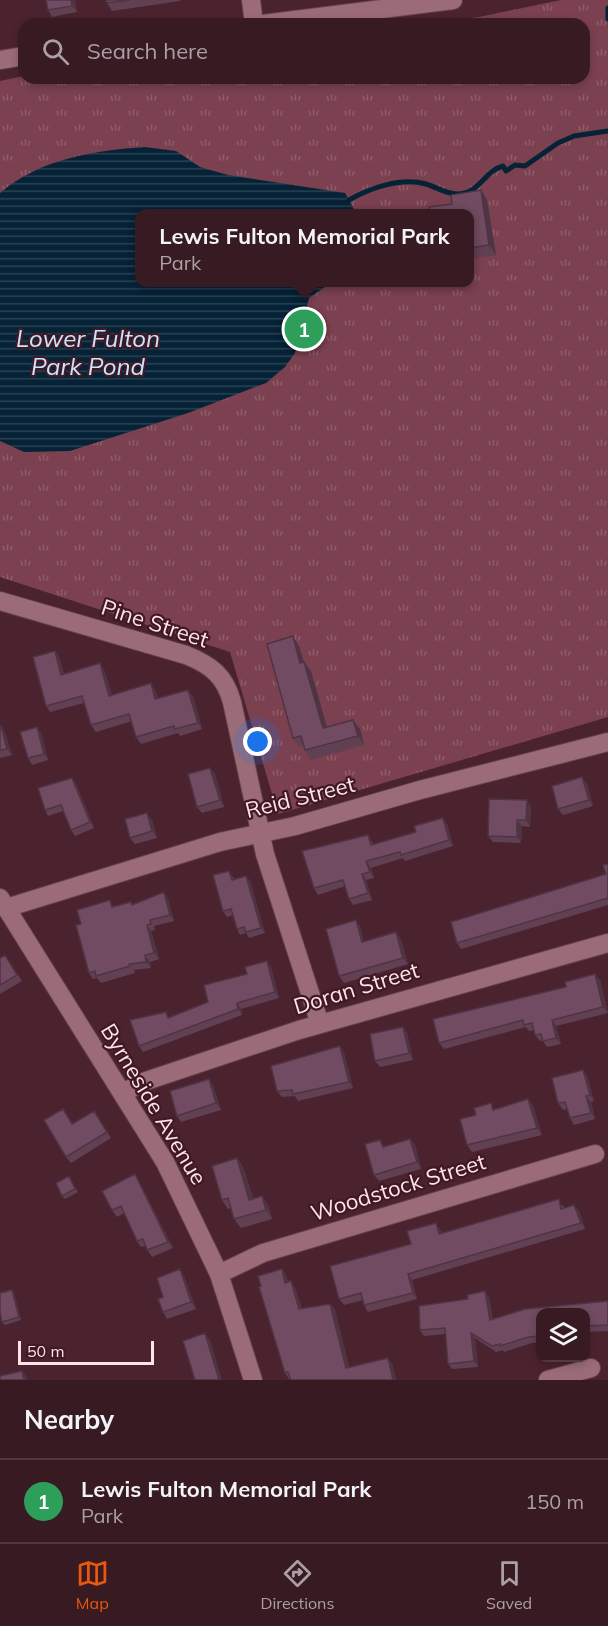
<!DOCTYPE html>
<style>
body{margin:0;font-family:Mulish,sans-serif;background:#43272f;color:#f1f3f6}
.controls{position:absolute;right:18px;bottom:18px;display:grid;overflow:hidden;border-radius:12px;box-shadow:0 3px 9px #0003}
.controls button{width:54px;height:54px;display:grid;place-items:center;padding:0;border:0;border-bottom:2px solid #523840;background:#381a22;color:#f1f3f6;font:30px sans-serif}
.scale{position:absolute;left:18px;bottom:15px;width:136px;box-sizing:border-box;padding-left:6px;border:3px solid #fee3e8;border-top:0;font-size:16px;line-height:21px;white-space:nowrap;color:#fee3e8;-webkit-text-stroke:4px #401924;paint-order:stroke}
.you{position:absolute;left:258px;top:742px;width:21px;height:21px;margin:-15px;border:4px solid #fff;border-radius:50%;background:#1a73e8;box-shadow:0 0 0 9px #1a73e833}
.badge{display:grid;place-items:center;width:39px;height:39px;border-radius:50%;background:#ea580c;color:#fff;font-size:20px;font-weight:700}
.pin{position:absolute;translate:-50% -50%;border:3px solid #fff;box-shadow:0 2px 6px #0006}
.popup{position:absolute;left:135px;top:209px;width:339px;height:78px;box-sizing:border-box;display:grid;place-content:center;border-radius:12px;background:#381a22;filter:drop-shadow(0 2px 4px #0005);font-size:20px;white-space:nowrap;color:#aba1a5}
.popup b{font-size:22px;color:#f1f3f6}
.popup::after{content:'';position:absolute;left:50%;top:100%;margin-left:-12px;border:12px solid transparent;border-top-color:#381a22}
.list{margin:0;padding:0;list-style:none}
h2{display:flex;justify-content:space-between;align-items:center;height:78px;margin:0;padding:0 24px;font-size:26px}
h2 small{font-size:20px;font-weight:400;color:#aba1a5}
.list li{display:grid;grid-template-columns:39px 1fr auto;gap:18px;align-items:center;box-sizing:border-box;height:84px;padding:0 24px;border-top:2px solid #523840}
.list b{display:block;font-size:22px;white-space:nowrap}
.list p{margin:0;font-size:20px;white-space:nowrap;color:#aba1a5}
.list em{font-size:20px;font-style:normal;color:#aba1a5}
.icon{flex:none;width:33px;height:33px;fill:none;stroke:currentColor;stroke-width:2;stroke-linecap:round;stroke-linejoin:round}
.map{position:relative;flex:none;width:608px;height:1380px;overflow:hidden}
.search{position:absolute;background:#381a22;box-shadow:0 3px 9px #0003;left:18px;right:18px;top:18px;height:66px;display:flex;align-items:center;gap:15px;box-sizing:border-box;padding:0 21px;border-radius:18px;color:#aba1a5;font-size:22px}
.sheet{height:162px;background:#381a22}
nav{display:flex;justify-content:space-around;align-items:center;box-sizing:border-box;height:84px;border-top:2px solid #523840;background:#381a22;font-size:16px;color:#aba1a5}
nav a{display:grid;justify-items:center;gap:3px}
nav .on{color:#ea580c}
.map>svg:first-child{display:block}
.park{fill:url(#park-tufts);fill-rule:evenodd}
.water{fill:url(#water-rules)}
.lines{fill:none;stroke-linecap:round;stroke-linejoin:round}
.stream{stroke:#052237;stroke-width:5}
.minor-casing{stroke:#65434d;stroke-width:20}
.tertiary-casing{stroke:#65434d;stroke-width:20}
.secondary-casing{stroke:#65434d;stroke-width:20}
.minor{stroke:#9b6c77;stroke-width:18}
.tertiary{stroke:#9b6c77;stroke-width:18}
.secondary{stroke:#9b6c77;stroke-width:18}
.wall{fill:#614053}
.shaded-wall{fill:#4f3444}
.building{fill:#714b61;stroke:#4f3444;stroke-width:1.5}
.labels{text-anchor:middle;stroke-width:4.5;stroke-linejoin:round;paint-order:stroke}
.street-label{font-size:22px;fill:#fee3e8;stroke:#401924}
.water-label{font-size:24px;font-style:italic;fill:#c7e5ff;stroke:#401924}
</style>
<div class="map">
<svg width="608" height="1380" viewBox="0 0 608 1380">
<defs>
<pattern id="park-tufts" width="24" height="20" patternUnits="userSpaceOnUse" patternTransform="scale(1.5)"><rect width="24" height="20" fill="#7b4150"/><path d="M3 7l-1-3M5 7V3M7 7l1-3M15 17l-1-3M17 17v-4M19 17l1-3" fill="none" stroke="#8f5c69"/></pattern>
<pattern id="water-rules" width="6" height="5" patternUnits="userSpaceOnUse" patternTransform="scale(1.5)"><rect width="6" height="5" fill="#052237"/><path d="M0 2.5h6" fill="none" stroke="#2a4254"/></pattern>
</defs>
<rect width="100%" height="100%" fill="#4b232e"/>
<path class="park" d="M561 0H608V717L278 814 230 652 0 577V81L24 76 584 78V24H422L479 17ZM139 214H469V282H139Z"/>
<path class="water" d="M145 147 176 151 200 167 228 175 345 193 356 213 139 214V282L331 283 309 298 295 353 285 367 266 383 188 413 70 451 24 452 0 441V193C39 159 96 150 145 147Z"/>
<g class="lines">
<path class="stream" d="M608 8V19
M349 200C370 188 401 177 426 184 436 187 446 194 457 194 480 194 484 171 503 166L506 171 515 165 525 166 558 143 574 136 608 131"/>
<g class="minor-casing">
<path id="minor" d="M251 0 254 24
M0 601 186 655C211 665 225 676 232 702L265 854 320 1024
M6 908 220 842 295 826 420 790 608 742
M123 1093 143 1082 299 1030 608 943
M219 1274 263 1253 595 1154
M548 1380 591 1368"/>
</g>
<g class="tertiary-casing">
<path id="tertiary" d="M0 898 165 1162 219 1274 253 1380"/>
</g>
<g class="secondary-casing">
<path id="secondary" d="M263 24 453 0
M0 60 24 56"/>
</g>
<use href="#minor" class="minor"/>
<use href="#tertiary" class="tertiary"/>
<use href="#secondary" class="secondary"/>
</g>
<path class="wall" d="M75 0 77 12 52 17 48 10Z
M106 0H180V1L112 11 107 3Z
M481 190 487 200 496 255 469 259V213L452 204Z
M299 646 304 662 311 671 327 727 360 729 364 745 311 760 305 750 304 746 299 747 293 738Z
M55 651 59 657 64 674 100 663 104 670 112 695 155 690 158 699 193 696 202 729 180 736 178 733 141 744 136 737 132 721 96 732 91 725 84 703 50 712 46 706Z
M1 726 5 733 12 755 0 758V727Z
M41 733 48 760 32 765 28 758Z
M210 768 215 774 224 807 202 813 197 807Z
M72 778 76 784 94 828 75 836 71 830 63 811 48 816 45 810Z
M587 784 593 806 563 815 558 809Z
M531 807 530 827 522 826 521 843 493 842 488 836Z
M152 820 157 838 135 844 130 838Z
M447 824 453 846 405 861 403 858 371 868 374 878 366 880 372 900 353 905 349 899 345 886 318 895 314 888 368 835 373 844Z
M608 864V905L461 949 457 943 606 874Z
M229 871 234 879 246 876 250 881 265 933 249 938 246 933 240 935 237 929 233 915 227 917 223 911Z
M168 899 174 921 154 926 155 930 151 931 159 959 150 962 151 968 134 970 135 973 101 983 97 978 93 979 89 973 81 924 115 906 131 902 133 905Z
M356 920 360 927 364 942 401 939 408 964 344 983 339 976Z
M5 955 22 981 0 994V958Z
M271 967 279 998 241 1009 242 1015 143 1052 139 1046 170 1017 208 1002Z
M600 980 608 1013 556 1026 561 1044 547 1047 543 1041H540L535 1035 534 1030 529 1031 526 1027 444 1049 439 1043Z
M403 1027 407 1033 413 1060 380 1067 375 1061Z
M340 1046 344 1053 353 1088 298 1101 295 1096 282 1097 277 1091Z
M587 1076 594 1101 591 1102 595 1119 574 1125 570 1118 567 1109 563 1110 558 1103Z
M209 1079 213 1086 221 1110 181 1122 177 1116Z
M528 1099 533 1106 542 1135 472 1152 467 1145 495 1109Z
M67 1115 73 1124 98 1117 111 1138 71 1163 66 1157Z
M410 1139 415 1145 421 1169 379 1181 374 1175 385 1146Z
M237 1158 243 1167 253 1198 262 1196 268 1205 272 1219 241 1228 234 1219 231 1208 228 1209 222 1200Z
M71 1180 78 1192 65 1199 62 1196Z
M139 1181 173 1248 152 1257 145 1246 141 1247 137 1241 124 1213 117 1217 112 1210Z
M563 1205 564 1208 579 1211 585 1229 412 1280 417 1299 368 1312 364 1305 363 1300 344 1305 339 1299 411 1244 441 1230 442 1233Z
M282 1269 286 1275 288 1282 295 1288 302 1309 330 1304 335 1310 349 1367 388 1358 392 1364 396 1380H291L290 1379H289L285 1373 261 1286Z
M184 1276 196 1309 167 1319 163 1312V1297Z
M14 1293 21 1320 5 1325 2 1322Z
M489 1297 493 1319 608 1301V1331L585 1332V1312H540V1342L532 1343 504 1352 503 1350 496 1352 475 1338 478 1367 452 1369 448 1364 446 1334 424 1336 420 1330 468 1299Z"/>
<path class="shaded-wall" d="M71 0H75L77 12 72 6Z
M481 190 487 200 496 255 489 245Z
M293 636 299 646 307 672 300 663Z
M55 651 59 657 66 681 61 675Z
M304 662 311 671 330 738 323 728Z
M100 663 104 670 114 702 109 696Z
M151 683 155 690 160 706 155 699Z
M188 690 193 696 202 729 198 723Z
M353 720 360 729 364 745 358 736Z
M1 726 5 733 12 755 7 749Z
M37 727 41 733 48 760 44 754Z
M210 768 215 774 224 807 220 800Z
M582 777 587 784 593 806 589 800Z
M72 778 76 784 94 828 90 822Z
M527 800 531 807 530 827 526 820Z
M147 813 152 820 157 838 152 831Z
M443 818 447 824 453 846 449 840Z
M517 820 522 826 521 843 517 837Z
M366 861 371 868 374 878 370 872Z
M362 874 366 880 372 900 368 893Z
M246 876 250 881 265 933 261 928Z
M164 892 168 899 174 921 170 915Z
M356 920 360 927 366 949 362 942Z
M147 925 151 931 159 959 154 953Z
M396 932 401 939 408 964 403 958Z
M145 955 150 962 151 968 146 962Z
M267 961 271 967 279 998 275 992Z
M595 974 600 980 608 1013 603 1007Z
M237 1003 241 1009 242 1015 238 1009Z
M552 1020 556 1026 561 1044 556 1038Z
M403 1027 407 1033 413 1060 409 1053Z
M340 1046 344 1053 353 1088 349 1082Z
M583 1070 587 1076 594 1101 590 1095Z
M209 1079 213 1086 221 1110 216 1103Z
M586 1096 591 1102 595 1119 591 1113Z
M528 1099 533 1106 542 1135 537 1128Z
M410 1139 415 1145 421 1169 417 1162Z
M237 1158 243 1167 256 1209 249 1200Z
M135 1174 139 1181 173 1248 168 1242Z
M262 1196 268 1205 272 1219 266 1210Z
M574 1205 579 1211 585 1229 581 1223Z
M436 1223 441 1230 444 1241 439 1234Z
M180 1269 184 1276 196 1309 191 1302Z
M282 1269 286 1275 290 1289 285 1283Z
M408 1274 412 1280 417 1299 413 1293Z
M291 1281 295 1288 304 1316 299 1309Z
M12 1290 14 1293 21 1320 19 1317Z
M485 1291 489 1297 494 1326 490 1320Z
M330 1304 335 1310 351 1374 346 1368Z
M205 1333 210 1340 222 1380H219Z
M471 1333 475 1338 478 1367 474 1361Z
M388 1358 392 1364 396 1380H393Z
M22 1371 27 1377V1380H24Z"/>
<path class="building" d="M46 0H71L72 6 48 10Z
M106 0H130L107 3Z
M481 190 489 245 469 248V213H430L429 207 452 204 451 195Z
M293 636 300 663 304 662 323 728 353 720 358 736 305 750 301 736 293 738 267 644Z
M55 651 61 675 100 663 109 696 151 683 155 699 188 690 198 723 175 729 174 726 136 737 129 714 91 725 82 696 46 706 33 657Z
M1 726 7 749 0 750V727Z
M37 727 44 754 28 758 20 732Z
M210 768 220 800 197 807 188 774Z
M582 777 589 800 558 809 552 786Z
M72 778 90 822 71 830 61 805 45 810 38 788Z
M489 799 527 800 526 820H517V837L488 836Z
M147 813 152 831 130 838 125 819Z
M443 818 449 840 401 855 400 852 366 861 370 872 362 874 368 893 349 899 343 880 314 888 302 851 368 835 371 845 416 832 414 826Z
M608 864V898L457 943 451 922 606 874 603 865Z
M229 871 232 880 246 876 261 928 246 932 244 927 237 929 231 909 223 911 213 875Z
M164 892 170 915 150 920 151 924 147 925 154 953 145 955 146 962 129 964 130 966 96 976 95 971 89 973 76 925 81 924 77 910 110 900 112 907 131 902 132 905Z
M356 920 362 942 396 932 403 958 339 976 326 929Z
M5 955 17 975 0 985V958Z
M267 961 275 992 237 1003 238 1009 139 1046 130 1020 166 1012 168 1018 208 1002 204 985 247 974 245 967Z
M595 974 603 1007 552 1020 556 1038 543 1041 541 1034 535 1035 532 1023 524 1025 523 1020 439 1043 433 1019 566 987 565 982Z
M403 1027 409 1053 375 1061 370 1034Z
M340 1046 349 1082 293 1094 292 1090 277 1091 271 1066Z
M583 1070 590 1095 586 1096 591 1113 570 1118 565 1102 558 1103 552 1078Z
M209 1079 216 1103 177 1116 170 1091Z
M528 1099 537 1128 467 1145 460 1119 476 1115 474 1108 491 1103 493 1110Z
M63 1109 72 1124 94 1111 107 1132 66 1157 44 1120Z
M410 1139 417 1162 374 1175 365 1144 380 1140 383 1147Z
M237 1158 249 1200 262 1196 266 1210 234 1219 228 1198 222 1200 212 1166Z
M135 1174 168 1242 147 1250 143 1239 137 1241 121 1206 112 1210 102 1191Z
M69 1176 75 1189 62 1196 56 1183Z
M559 1199 561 1209 574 1205 581 1223 408 1274 413 1293 364 1305 361 1293 339 1299 330 1266 411 1244 407 1231 436 1223 439 1234Z
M180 1269 191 1302 163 1312 158 1299 163 1297 157 1278Z
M282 1269 285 1283 291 1281 299 1309 330 1304 346 1368 388 1358 393 1380H291L288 1372 285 1373 259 1287 261 1286 258 1276Z
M12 1290 19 1317 2 1322 0 1312V1293Z
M485 1291 490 1320 525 1309 608 1301V1325L585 1326V1312H540V1336L528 1337 500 1346V1344L492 1346 471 1333 474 1361 448 1364 445 1328 420 1330 419 1306 468 1299 467 1295Z
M205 1333 219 1380H195L183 1341Z
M22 1371 24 1380H0V1376Z"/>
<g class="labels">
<g class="street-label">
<text transform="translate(155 623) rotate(18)" y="8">Pine Street</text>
<text transform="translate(300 797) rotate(-14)" y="8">Reid Street</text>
<text transform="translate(356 988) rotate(-17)" y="8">Doran Street</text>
<text transform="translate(154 1104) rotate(59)" y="8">Byrneside Avenue</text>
<text transform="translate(398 1187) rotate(-17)" y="8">Woodstock Street</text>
</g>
<g class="water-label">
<text x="88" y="347">Lower Fulton<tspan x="88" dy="28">Park Pond</tspan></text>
</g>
</g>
</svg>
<div class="controls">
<button><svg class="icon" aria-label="layers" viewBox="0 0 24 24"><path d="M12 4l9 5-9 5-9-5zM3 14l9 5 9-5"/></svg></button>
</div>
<div class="scale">50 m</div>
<div class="you"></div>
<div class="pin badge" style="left:304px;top:329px;background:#2e9e5b">1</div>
<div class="popup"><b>Lewis Fulton Memorial Park</b>Park</div>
<div class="search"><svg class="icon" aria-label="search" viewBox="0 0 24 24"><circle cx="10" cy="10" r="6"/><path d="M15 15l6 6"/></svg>Search here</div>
</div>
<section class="sheet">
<h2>Nearby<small></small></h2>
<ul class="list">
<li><span class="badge" style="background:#2e9e5b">1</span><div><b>Lewis Fulton Memorial Park</b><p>Park</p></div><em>150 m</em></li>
</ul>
</section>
<nav>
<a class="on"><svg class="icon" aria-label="map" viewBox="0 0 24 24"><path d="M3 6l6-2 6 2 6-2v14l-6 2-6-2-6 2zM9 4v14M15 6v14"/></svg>Map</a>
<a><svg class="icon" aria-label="directions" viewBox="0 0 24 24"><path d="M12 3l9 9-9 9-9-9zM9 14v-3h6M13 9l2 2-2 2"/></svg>Directions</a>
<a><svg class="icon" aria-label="saved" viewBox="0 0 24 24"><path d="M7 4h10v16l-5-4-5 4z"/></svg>Saved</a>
</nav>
